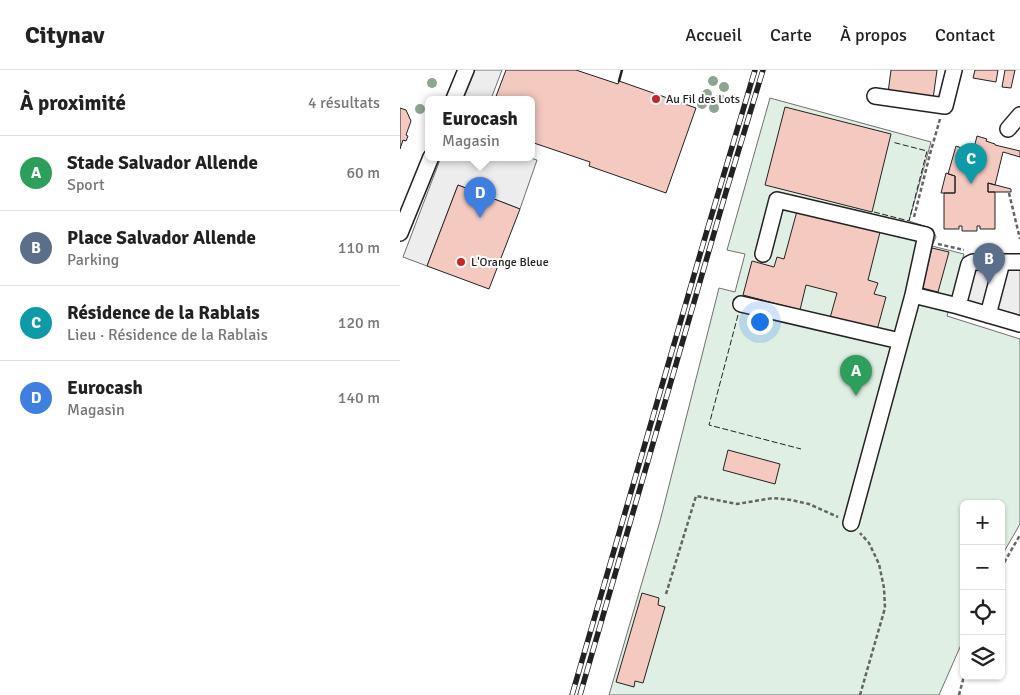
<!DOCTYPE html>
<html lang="fr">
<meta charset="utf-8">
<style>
body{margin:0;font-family:Signika,sans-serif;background:#f6f6f6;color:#222}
.controls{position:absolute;right:15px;bottom:15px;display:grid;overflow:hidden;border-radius:8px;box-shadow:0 1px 4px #0004}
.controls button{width:45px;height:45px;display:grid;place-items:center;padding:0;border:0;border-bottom:1px solid #e0e0e0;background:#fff;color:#222;font:25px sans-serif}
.you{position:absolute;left:359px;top:251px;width:18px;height:18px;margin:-12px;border:4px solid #fff;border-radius:50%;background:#1a73e8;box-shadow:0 0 0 8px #1a73e833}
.badge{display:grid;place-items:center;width:32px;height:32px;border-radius:50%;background:#d93025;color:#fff;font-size:16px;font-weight:700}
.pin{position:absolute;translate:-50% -41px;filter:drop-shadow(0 1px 2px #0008)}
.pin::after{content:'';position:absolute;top:26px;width:18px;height:15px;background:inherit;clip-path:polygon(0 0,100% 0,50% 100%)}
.popup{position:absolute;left:25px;top:26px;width:110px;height:65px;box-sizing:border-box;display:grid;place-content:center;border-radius:8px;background:#fff;filter:drop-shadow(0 1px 4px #0005);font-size:16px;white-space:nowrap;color:#767676}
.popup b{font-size:19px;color:#222}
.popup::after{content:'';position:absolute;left:50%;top:100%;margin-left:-10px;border:10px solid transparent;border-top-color:#fff}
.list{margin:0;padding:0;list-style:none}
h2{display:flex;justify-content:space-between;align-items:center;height:65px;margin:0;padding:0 20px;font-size:21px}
h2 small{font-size:16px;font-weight:400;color:#767676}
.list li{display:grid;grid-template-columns:32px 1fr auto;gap:15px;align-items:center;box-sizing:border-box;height:75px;padding:0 20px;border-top:1px solid #e0e0e0}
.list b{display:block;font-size:19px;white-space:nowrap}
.list p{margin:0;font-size:16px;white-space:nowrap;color:#767676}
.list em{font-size:16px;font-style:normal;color:#767676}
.icon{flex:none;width:28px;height:28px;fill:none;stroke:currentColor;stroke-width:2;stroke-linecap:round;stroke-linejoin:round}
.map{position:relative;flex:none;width:620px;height:625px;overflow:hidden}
header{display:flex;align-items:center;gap:30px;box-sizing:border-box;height:70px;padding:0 25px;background:#fff;border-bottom:1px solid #e0e0e0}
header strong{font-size:24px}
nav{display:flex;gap:28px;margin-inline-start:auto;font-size:18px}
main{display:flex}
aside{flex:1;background:#fff}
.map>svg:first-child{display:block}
.green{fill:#e0efe3;stroke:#6f6f6f}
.parking{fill:#ededed;stroke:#6f6f6f}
.building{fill:#f3c9c0;stroke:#222}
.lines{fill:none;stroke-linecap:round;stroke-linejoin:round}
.minor-casing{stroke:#222;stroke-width:18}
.path{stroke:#646464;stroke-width:2.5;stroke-dasharray:4 2.5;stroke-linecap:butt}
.minor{stroke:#fff;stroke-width:15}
.rail-casing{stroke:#222;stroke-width:5.5}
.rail{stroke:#fff;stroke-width:4;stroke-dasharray:11;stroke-linecap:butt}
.fence{stroke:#222;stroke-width:1;stroke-dasharray:6 2.5;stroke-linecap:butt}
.wall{stroke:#222;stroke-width:2.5}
.tree{fill:#8da692}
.poi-dot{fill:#c62828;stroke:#fff;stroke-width:2}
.labels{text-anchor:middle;stroke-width:4;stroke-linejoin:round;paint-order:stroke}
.poi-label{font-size:12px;fill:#222;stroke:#fff;text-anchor:start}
</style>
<header>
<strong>Citynav</strong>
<nav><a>Accueil</a><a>Carte</a><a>À propos</a><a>Contact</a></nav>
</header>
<main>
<aside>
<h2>À proximité<small>4 résultats</small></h2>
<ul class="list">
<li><span class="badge" style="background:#2e9e5b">A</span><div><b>Stade Salvador Allende</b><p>Sport</p></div><em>60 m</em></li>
<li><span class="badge" style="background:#5c6f8a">B</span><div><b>Place Salvador Allende</b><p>Parking</p></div><em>110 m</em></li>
<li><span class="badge" style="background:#0f9aa8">C</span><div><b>Résidence de la Rablais</b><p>Lieu · Résidence de la Rablais</p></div><em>120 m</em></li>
<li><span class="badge" style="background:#3f7fe0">D</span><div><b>Eurocash</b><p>Magasin</p></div><em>140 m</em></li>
</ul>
</aside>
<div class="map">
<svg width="620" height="625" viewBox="0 0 620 625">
<rect width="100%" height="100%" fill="#fff"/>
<path class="green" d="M370 28 531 72 509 151 533 159 536 167 532 176 564 184 547 246 620 269V454L601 487V434H564V568L539 625H209L260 451 319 218 335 222 345 184 327 180Z"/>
<path class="parking" d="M75 0H102L91 29H63Z
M41 87H127L137 90 120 139 58 115 27 196 3 187Z
M564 194 606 197 618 200 620 199V245L555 228Z"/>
<path class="building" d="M106 0H176L218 14 219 11 296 38 266 123 189 96 190 92 131 72V29H95Z
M491 0H537L533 29 488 23Z
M575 0H598L596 12 573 8Z
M605 0H615L611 18 602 17Z
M385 37 491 64 472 142 365 115Z
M0 38 6 40 11 51 6 65 8 66 6 71 3 70 0 79Z
M577 66 587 69 586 71 595 74V75L620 81V87L603 82 595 115 588 113V122H595V159H580V156H577V161H562V156H559V159H544V123H555V106L548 104 556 76 573 82Z
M546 103 555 106V123H541Z
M588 113 611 119V122H588Z
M58 115 120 139 89 219 27 196Z
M397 141 480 162 468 210 478 213 474 224 486 227 477 260 430 248 437 223 406 215 400 240 343 225 352 191 374 197 377 187 384 189Z
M532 178 549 182 538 222 522 218Z
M328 380 380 394 375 414 323 400Z
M242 523 259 528 258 535 265 537 243 613 235 611 234 617 216 612Z"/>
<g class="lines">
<g class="minor-casing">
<path id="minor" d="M475 26 545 36 554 0
M54 29 66 0
M608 59 620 45
M0 163 31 87
M363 184 377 130 526 165 513 225
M620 192H573L569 194 558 236 620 254
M341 234 500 271
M588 245 602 192
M451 453 513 225 558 236"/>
</g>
<path class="path" d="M609 123 620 169
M514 147 530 84 540 49
M538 174 564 180
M601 498 620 465
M266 524 296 426 337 434 373 428 391 430 409 434 438 447
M460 625 485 538 484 518 479 494 469 473 460 463
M559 625 564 606"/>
<use href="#minor" class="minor"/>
<g class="rail-casing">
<path id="rail" d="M172 625 306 164 355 0
M180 625 326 122 363 0"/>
</g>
<use href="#rail" class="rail"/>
<path class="fence" d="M474 142 509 151 527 81 492 72
M338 245 309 355 401 379"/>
<path class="wall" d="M219 11 222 0"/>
</g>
<g class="tree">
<circle cx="313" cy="11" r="5"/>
<circle cx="32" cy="13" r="5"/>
<circle cx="324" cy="17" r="5"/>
<circle cx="307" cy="24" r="5"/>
<circle cx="320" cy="29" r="5"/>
<circle cx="302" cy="34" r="5"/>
<circle cx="314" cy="38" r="5"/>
<circle cx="20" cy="39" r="5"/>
</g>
<g class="poi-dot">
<circle cx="256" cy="29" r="5"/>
<circle cx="61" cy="192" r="5"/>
</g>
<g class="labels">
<g class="poi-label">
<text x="266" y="33">Au Fil des Lots</text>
<text x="71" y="196">L'Orange Bleue</text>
</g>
</g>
</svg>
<div class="controls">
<button>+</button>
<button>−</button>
<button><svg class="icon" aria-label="locate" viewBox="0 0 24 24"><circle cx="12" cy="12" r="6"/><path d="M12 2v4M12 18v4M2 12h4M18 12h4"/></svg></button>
<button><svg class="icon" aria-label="layers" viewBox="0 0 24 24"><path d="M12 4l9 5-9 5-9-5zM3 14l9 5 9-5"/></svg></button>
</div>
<div class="you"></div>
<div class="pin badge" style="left:456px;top:326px;background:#2e9e5b">A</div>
<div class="pin badge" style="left:589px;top:214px;background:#5c6f8a">B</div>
<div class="pin badge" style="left:571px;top:114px;background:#0f9aa8">C</div>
<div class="pin badge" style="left:80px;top:148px;background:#3f7fe0">D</div>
<div class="popup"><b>Eurocash</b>Magasin</div>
</div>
</main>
